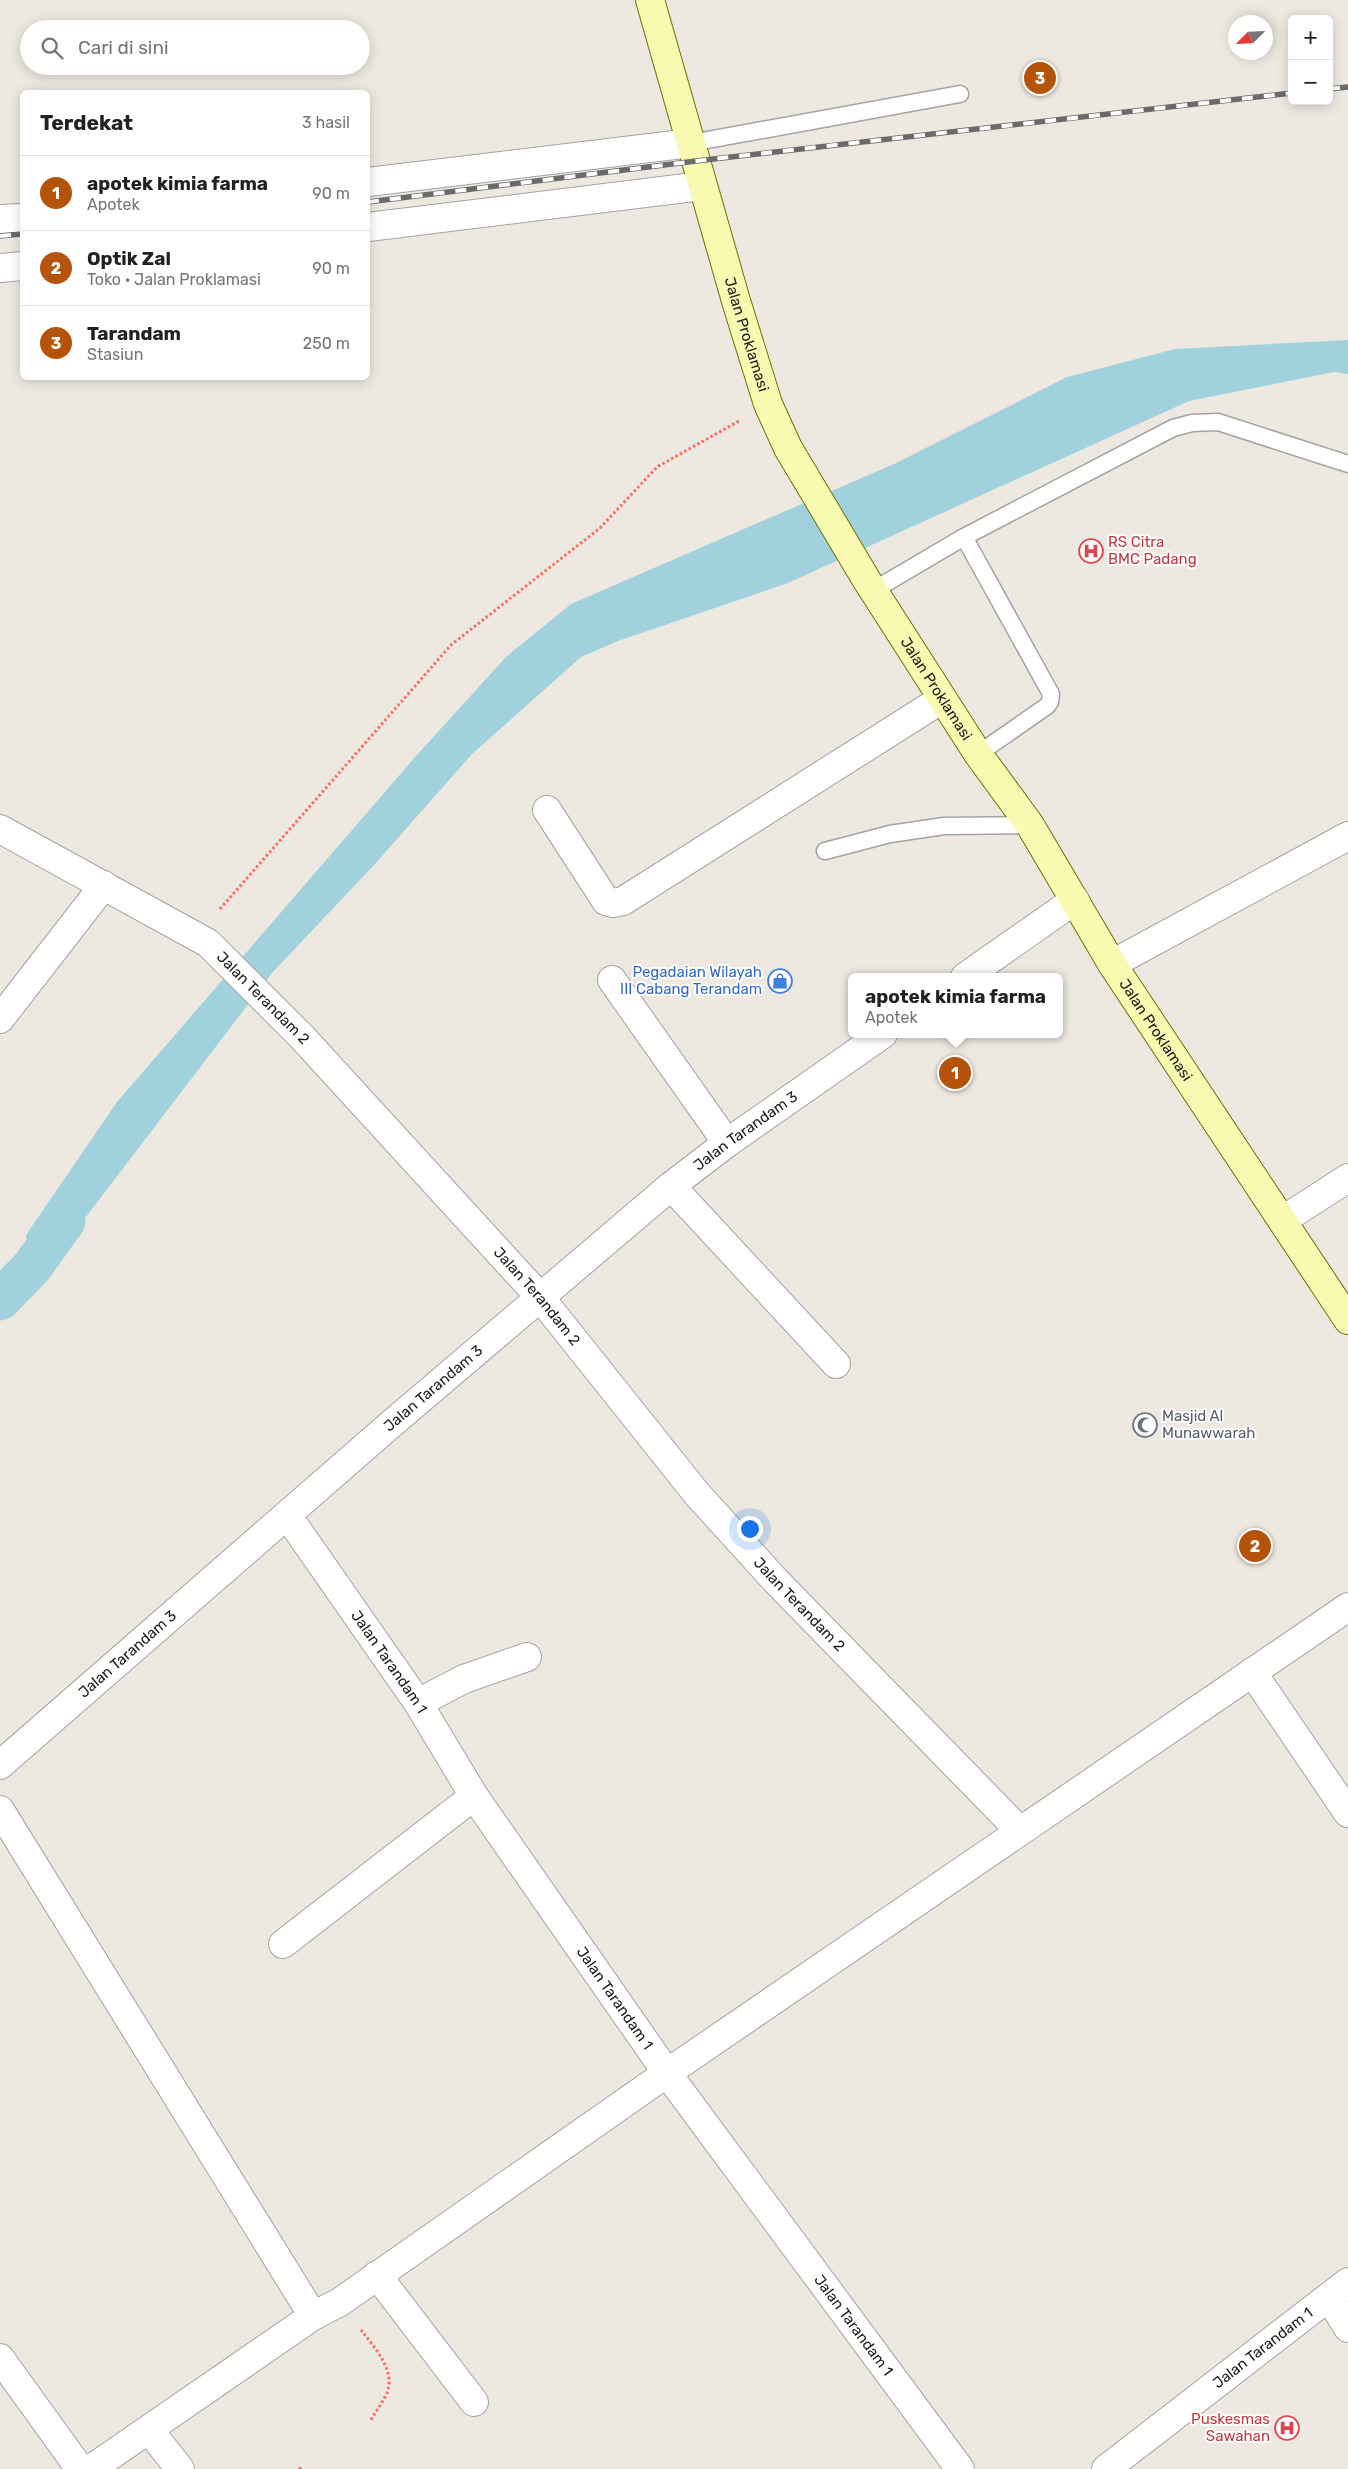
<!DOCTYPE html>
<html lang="id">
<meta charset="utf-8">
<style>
body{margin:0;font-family:Rubik,sans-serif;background:#f2f2f2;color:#202124}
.controls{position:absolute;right:15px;top:15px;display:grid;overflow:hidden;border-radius:8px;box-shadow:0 2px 12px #0003}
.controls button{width:45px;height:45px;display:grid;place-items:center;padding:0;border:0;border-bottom:1px solid #e0e0e0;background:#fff;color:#202124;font:25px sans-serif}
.compass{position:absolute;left:1228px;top:15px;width:45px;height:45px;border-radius:50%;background:#fff;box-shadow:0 2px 12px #0003;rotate:246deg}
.you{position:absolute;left:749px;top:1528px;width:18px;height:18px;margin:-12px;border:4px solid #fff;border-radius:50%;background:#1a73e8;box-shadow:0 0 0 8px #1a73e833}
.badge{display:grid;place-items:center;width:32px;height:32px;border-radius:50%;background:#b45309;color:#fff;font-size:16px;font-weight:700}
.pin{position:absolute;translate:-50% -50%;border:2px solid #fff;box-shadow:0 1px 5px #0006}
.popup{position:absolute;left:848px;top:973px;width:215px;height:65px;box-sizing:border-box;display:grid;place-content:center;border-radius:8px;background:#fff;filter:drop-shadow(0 1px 4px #0005);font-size:16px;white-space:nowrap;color:#757577}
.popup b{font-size:19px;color:#202124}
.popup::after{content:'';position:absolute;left:50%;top:100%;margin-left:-10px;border:10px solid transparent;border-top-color:#fff}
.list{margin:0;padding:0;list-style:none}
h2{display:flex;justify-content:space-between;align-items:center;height:65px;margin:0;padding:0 20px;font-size:21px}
h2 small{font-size:16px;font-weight:400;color:#757577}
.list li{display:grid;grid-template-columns:32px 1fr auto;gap:15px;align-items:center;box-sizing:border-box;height:75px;padding:0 20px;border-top:1px solid #e0e0e0}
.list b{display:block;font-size:19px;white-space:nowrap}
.list p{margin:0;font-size:16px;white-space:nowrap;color:#757577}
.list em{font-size:16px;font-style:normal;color:#757577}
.icon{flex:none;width:28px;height:28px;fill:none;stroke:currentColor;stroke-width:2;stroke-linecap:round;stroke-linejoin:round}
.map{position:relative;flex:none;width:1348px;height:2469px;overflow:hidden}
.search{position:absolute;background:#fff;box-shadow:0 2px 12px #0003;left:20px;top:20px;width:350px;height:55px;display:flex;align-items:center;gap:12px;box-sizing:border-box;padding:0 18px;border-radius:28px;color:#757577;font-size:19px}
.panel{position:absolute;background:#fff;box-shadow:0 2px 12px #0003;left:20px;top:90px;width:350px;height:290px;border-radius:8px}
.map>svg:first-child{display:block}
.water{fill:#a0d1dc}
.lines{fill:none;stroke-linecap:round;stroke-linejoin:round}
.canal{stroke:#a0d1dc;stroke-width:41}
.lane-casing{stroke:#a3a3a3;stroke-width:19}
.street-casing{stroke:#a3a3a3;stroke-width:30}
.secondary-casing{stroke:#6b7203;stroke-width:30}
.path{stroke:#fb6d64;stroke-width:3;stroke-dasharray:2.5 2.5;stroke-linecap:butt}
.lane{stroke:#fff;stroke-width:16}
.street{stroke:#fff;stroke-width:28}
.secondary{stroke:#f9fab2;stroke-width:28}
.rail-casing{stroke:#6a6a6a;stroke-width:5.5}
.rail{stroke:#fff;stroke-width:4;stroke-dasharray:11;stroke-linecap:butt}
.labels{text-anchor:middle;stroke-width:4;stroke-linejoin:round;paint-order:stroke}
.street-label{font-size:15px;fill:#1c1c1c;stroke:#fff}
.health-label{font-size:15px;fill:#be3a42;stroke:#fff;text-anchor:start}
.shop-label{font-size:15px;fill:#366cbe;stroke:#fff;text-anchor:end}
.worship-label{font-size:15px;fill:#5b616d;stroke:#fff;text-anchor:start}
</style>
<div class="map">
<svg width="1348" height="2469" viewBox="0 0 1348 2469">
<rect width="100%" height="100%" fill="#ede9e1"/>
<path class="water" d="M1348 340V374L1334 372 1189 401 788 583 618 641 581 657 472 754 374 865 272 973 63 1247 32 1267 26 1235 117 1102 416 756 506 657 571 604 894 464 1067 377 1175 349Z"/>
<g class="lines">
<path class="canal" d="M0 1300 32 1267 65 1221"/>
<g class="lane-casing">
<path id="lane" d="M691 143 960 94
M874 590 964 537
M978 754 1047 706 1050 702 1051 694 964 537 1173 428 1192 423 1218 422 1348 464
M825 851 890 834 944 826 1030 825"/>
</g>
<g class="street-casing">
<g id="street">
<path d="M368 182 691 143"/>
<path d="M0 219 22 218"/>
<path d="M368 227 702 186"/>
<path d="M0 268 22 266"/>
<path d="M547 810 606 901 613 903 623 901 942 699"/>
<path id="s1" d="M0 829 208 943 302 1037 539 1296 697 1494 775 1580 1019 1830"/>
<path d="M1112 964 1348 836"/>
<path d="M965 977 1075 900"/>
<path d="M612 980 727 1143"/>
<path d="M0 1019 104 885"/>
<path d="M671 1186 836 1364"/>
<path d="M1283 1220 1348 1178"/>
<path id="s2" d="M287 1515 418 1703 474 1796 667 2073 960 2469"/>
<path d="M1252 1672 1348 1813"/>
<path d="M418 1703 464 1679 527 1657"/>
<path id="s3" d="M0 1765 390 1425 671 1186 727 1143 883 1034"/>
<path d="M0 1810 313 2316"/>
<path d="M283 1944 474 1796"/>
<path d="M377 2275 474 2402"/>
<path d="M1329 2297 1348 2328"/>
<path d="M0 2358 80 2469"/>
<path d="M149 2430 180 2469"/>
<path d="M91 2469 313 2316 340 2302 667 2073 1348 1607"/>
<path id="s4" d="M1106 2469 1348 2282"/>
</g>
</g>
<g class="secondary-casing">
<g id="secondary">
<path id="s5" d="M650 0 736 301 768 404 788 448 866 579 978 754 1030 825 1112 964 1348 1320"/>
</g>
</g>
<path class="path" d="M220 909 451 645 600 528 657 467 739 421
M361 2330C374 2347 396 2370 387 2393 383 2402 376 2411 371 2420
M299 2469 303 2466"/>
<use href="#lane" class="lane"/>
<use href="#street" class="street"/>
<use href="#secondary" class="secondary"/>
<g class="rail-casing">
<path id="rail" d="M1329 89 1348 87
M368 202 696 161 1292 93
M0 236 22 234"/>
</g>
<use href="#rail" class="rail"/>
</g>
<defs>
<g id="hospital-ring" transform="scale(1.25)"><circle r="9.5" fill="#fff" stroke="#e0444e" stroke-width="1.5"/><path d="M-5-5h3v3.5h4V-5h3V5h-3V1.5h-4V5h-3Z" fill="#e0444e"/></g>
<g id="shop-ring" transform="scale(1.25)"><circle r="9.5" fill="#fff" stroke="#3f7fe0" stroke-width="1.5"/><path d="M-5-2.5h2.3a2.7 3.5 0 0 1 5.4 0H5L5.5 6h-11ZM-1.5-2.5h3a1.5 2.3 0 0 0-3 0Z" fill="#3f7fe0"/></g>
<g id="mosque-ring" transform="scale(1.25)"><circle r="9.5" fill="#fff" stroke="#6b7280" stroke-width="1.5"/><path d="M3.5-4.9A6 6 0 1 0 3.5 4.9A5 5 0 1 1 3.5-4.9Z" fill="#6b7280"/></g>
</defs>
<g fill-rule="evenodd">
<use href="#hospital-ring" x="1091" y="551"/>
<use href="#shop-ring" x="780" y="981"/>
<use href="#mosque-ring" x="1145" y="1425"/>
<use href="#hospital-ring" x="1287" y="2428"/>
</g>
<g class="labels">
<g class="street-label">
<text dy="5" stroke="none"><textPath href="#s5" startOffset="348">Jalan Proklamasi</textPath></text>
<text dy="5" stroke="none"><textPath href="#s5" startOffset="752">Jalan Proklamasi</textPath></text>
<text dy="5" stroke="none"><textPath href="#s1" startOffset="315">Jalan Terandam 2</textPath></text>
<text dy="5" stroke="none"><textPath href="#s5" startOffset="1158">Jalan Proklamasi</textPath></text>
<text dy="5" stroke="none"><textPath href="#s3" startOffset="979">Jalan Tarandam 3</textPath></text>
<text dy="5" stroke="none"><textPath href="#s1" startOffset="720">Jalan Terandam 2</textPath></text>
<text dy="5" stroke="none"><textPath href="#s3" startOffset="574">Jalan Tarandam 3</textPath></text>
<text dy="5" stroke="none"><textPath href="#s1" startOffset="1125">Jalan Terandam 2</textPath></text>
<text dy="5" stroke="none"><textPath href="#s3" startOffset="169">Jalan Tarandam 3</textPath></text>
<text dy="5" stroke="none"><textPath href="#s2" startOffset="179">Jalan Tarandam 1</textPath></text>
<text dy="5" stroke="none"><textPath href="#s2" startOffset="584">Jalan Tarandam 1</textPath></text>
<text dy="5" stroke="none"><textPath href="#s2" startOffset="989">Jalan Tarandam 1</textPath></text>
<text dy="5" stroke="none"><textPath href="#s4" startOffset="198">Jalan Tarandam 1</textPath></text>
</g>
<g class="health-label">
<text x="1108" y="547">RS Citra<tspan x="1108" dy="17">BMC Padang</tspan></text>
<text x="1270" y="2424" text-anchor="end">Puskesmas<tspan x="1270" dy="17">Sawahan</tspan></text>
</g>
<g class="shop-label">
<text x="762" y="977">Pegadaian Wilayah<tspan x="762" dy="17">III Cabang Terandam</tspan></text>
</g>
<g class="worship-label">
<text x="1162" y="1421">Masjid Al<tspan x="1162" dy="17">Munawwarah</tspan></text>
</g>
</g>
</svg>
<div class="controls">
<button>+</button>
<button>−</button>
</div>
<svg class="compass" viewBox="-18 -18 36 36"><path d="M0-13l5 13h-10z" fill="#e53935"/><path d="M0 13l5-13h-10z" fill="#757577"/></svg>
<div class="you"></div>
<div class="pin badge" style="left:955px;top:1073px">1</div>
<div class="popup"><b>apotek kimia farma</b>Apotek</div>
<div class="pin badge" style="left:1255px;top:1546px">2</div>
<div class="pin badge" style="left:1040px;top:78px">3</div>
<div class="search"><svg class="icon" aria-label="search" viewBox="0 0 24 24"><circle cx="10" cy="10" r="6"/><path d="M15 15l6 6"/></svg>Cari di sini</div>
<section class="panel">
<h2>Terdekat<small>3 hasil</small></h2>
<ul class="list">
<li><span class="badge">1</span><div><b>apotek kimia farma</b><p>Apotek</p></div><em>90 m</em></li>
<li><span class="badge">2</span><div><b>Optik Zal</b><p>Toko · Jalan Proklamasi</p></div><em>90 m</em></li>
<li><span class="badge">3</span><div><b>Tarandam</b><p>Stasiun</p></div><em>250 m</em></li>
</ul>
</section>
</div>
